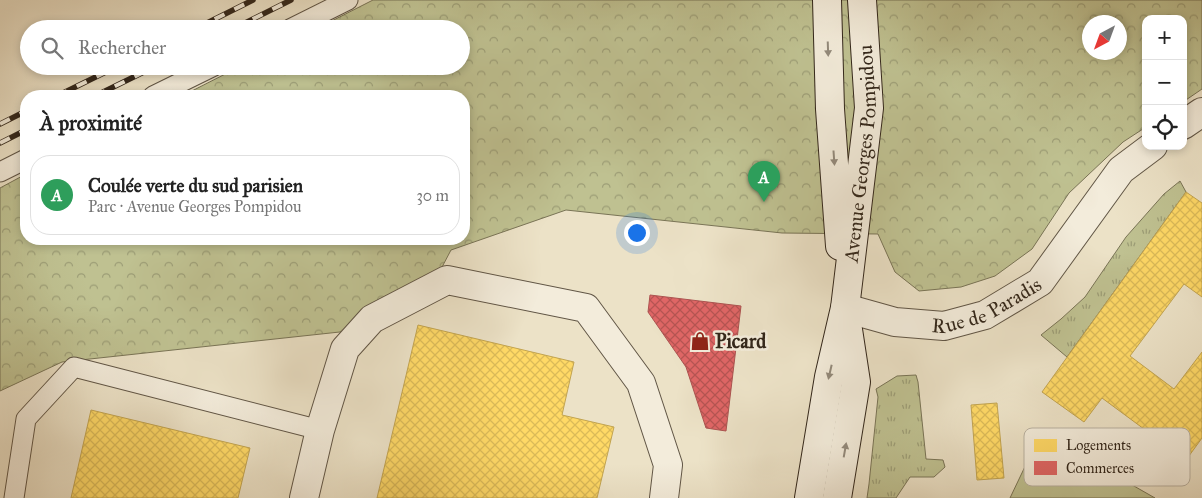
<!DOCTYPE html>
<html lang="fr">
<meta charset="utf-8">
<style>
body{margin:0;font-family:"IM FELL Great Primer",serif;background:#f2f2f2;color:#222}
.controls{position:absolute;right:15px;top:15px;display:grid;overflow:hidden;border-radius:10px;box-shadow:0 2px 8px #0003}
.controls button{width:45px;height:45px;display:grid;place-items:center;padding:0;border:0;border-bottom:1px solid #e0e0e0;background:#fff;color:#222;font:25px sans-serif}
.compass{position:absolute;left:1082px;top:15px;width:45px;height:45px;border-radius:50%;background:#fff;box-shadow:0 2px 8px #0003;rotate:221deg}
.you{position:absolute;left:636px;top:232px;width:18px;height:18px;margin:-12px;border:4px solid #fff;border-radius:50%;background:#1a73e8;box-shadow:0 0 0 8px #1a73e833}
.badge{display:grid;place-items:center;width:32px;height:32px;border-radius:50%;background:#8f2418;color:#fff;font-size:16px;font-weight:700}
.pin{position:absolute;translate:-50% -41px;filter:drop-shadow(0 1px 2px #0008)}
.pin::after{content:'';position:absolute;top:26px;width:18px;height:15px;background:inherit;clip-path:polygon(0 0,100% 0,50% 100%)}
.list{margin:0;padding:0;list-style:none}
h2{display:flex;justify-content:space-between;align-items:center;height:65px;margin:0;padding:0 20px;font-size:21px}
h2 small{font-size:16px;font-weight:400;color:#767676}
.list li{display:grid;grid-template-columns:32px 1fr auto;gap:15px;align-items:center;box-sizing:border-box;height:80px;margin:0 10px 10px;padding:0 10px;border:1px solid #e0e0e0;border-radius:20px}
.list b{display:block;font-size:19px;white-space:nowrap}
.list p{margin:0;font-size:16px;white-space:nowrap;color:#767676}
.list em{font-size:16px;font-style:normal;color:#767676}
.icon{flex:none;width:28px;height:28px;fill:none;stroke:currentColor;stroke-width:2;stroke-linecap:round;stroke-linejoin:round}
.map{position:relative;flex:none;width:1202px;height:498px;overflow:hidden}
.search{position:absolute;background:#fff;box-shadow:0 2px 8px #0003;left:20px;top:20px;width:450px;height:55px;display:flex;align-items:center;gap:12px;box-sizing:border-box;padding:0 18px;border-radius:28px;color:#767676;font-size:19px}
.panel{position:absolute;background:#fff;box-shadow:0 2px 8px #0003;left:20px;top:90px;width:450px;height:155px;border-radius:20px}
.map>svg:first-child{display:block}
.grass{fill:url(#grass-tufts);stroke:#797456}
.park{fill:url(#park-crowns);stroke:#797456;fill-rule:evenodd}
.garden{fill:#bfc191;stroke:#797456}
.homes{fill:url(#homes-cross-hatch);stroke:#c2a450}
.shops{fill:url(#shops-cross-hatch);stroke:#ac5350}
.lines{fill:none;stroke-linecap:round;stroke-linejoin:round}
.service-casing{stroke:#615646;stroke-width:21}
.minor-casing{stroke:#615646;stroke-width:30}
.secondary-casing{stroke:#33271b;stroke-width:30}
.service{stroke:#f3ecdb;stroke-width:19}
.minor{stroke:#f3ecdb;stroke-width:28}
.secondary{stroke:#f3ecdb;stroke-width:28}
.rail-casing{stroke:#33271b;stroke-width:5.5}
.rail{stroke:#f3ecdb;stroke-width:4;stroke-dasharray:11;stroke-linecap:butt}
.oneway{fill:#938a7b}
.labels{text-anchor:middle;stroke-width:5;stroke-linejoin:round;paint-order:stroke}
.street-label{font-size:20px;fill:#33271b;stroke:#f3ecdb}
.poi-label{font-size:20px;font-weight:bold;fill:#33271b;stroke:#f3ecdb;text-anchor:start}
.key{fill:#f3ecdb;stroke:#b9b1a1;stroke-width:1}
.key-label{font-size:14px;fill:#33271b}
</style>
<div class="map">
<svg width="1202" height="498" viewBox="0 0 1202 498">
<defs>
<pattern id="grass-tufts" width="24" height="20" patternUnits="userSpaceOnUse" patternTransform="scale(1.25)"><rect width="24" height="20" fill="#bfc191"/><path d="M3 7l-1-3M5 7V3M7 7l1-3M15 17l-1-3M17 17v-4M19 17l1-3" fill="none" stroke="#9c9d76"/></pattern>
<pattern id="park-crowns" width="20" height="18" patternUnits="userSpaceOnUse" patternTransform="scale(1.25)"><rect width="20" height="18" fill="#bfc191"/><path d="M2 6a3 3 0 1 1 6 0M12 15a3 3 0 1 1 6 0" fill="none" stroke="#9c9d76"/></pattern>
<pattern id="homes-cross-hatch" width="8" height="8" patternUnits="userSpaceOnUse" patternTransform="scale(1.25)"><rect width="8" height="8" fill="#ffd966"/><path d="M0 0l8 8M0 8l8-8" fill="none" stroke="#dbba58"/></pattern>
<pattern id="shops-cross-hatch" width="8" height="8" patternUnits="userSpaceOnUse" patternTransform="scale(1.25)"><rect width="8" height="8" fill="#e06666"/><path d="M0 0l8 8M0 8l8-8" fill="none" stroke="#b65453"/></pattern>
</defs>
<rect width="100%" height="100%" fill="#ece2c7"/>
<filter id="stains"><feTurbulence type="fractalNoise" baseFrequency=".004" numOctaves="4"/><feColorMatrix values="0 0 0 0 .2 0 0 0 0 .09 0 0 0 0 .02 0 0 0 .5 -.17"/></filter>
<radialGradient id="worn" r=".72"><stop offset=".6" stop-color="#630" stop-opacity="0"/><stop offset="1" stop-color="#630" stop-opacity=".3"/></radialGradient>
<path class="grass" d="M1180 181 1186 192 1067 357 1041 335 1061 319 1085 297 1126 237 1164 194Z
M916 375 918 382 926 459 943 460 945 467 934 477H910L896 498H867L869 484 878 397 876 389 897 376Z"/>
<path class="park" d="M373 0H1202V89L1183 102V19H1146V127L1123 142 1069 193 1032 249 995 276 961 287 919 291 895 272 878 234 782 233 566 210 451 250 441 269 349 331 62 362 0 391V188L26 174V239H464V96H182L241 66H461V29H316ZM1090 22H1120V52H1090Z"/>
<path class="garden" d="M1041 433 1155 498H1010Z"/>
<path class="homes" d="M1186 192 1202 203V297L1184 284 1130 356 1174 389 1202 352V438L1186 460 1102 398 1084 422 1042 392Z
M418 325 574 362 562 415 614 427 597 498H377Z
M997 403 1004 478 977 480 971 405Z
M91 410 250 448 238 498H71Z"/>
<path class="shops" d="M650 295 741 306 726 431 706 428 686 367 648 312Z"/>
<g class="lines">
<g class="service-casing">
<path id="service" d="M290 29 348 0
M153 96 214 66
M0 172 26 159
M14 498 26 419 74 367 320 430"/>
</g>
<g class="minor-casing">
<g id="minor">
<path d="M1183 125 1202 112"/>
<path id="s1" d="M845 308 895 322 944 326 985 315 1040 282 1121 170 1153 146"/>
<path d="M304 498 320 430 345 349 372 319 447 280 586 308 641 383 668 465 664 498"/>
</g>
</g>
<g class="secondary-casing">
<g id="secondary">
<path d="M827 0 830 109 840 246"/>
<path id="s2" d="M809 498 829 377 845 308 869 108 862 0"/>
<path d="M837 498 856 382 847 323"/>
</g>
</g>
<use href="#service" class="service"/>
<use href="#minor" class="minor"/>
<use href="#secondary" class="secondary"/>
<g class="rail-casing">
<path id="rail" d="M195 29 253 0
M233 29 291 0
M57 96 118 66
M95 96 156 66
M0 124 26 111
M0 143 26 130"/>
</g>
<use href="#rail" class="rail"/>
</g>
<defs><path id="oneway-solid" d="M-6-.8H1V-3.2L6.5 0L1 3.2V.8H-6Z" transform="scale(1.25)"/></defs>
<g class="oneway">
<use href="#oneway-solid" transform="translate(828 49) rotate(88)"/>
<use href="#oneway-solid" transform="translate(834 158) rotate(86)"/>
<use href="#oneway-solid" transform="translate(830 372) rotate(103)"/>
<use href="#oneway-solid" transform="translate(845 450) rotate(-80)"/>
</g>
<defs>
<g id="shop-bare" transform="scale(1.5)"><path d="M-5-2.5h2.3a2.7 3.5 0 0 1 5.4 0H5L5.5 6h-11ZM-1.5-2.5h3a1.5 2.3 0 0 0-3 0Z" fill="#8f2418" stroke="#f3ecdb" stroke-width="2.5" paint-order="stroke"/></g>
</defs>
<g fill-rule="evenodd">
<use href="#shop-bare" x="700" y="341"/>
</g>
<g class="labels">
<g class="street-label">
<text dy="7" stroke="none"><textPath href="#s2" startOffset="349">Avenue Georges Pompidou</textPath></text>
<text dy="7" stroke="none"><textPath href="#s1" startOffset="148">Rue de Paradis</textPath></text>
</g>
<g class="poi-label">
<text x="715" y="348">Picard</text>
</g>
</g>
<rect x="1024" y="428" width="166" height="58" rx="8" class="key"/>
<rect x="1034" y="439" width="23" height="13" fill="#ffd966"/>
<rect x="1034" y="461" width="23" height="14" fill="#e06666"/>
<g class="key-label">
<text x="1066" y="450">Logements</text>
<text x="1066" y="473">Commerces</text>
</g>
<rect width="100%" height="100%" filter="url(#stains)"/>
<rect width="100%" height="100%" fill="url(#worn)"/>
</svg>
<div class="controls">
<button>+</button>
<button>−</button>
<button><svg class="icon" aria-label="locate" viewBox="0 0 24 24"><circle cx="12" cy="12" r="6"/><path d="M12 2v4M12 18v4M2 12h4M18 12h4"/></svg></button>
</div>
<svg class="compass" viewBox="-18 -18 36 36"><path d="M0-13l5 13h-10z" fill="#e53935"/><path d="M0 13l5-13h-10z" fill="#767676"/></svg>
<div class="you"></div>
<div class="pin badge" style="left:764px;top:202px;background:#2e9e5b">A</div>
<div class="search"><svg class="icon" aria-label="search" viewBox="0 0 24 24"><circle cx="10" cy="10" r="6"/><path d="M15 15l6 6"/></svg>Rechercher</div>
<section class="panel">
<h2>À proximité<small></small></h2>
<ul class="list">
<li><span class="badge" style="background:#2e9e5b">A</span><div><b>Coulée verte du sud parisien</b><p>Parc · Avenue Georges Pompidou</p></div><em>30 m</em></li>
</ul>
</section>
</div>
